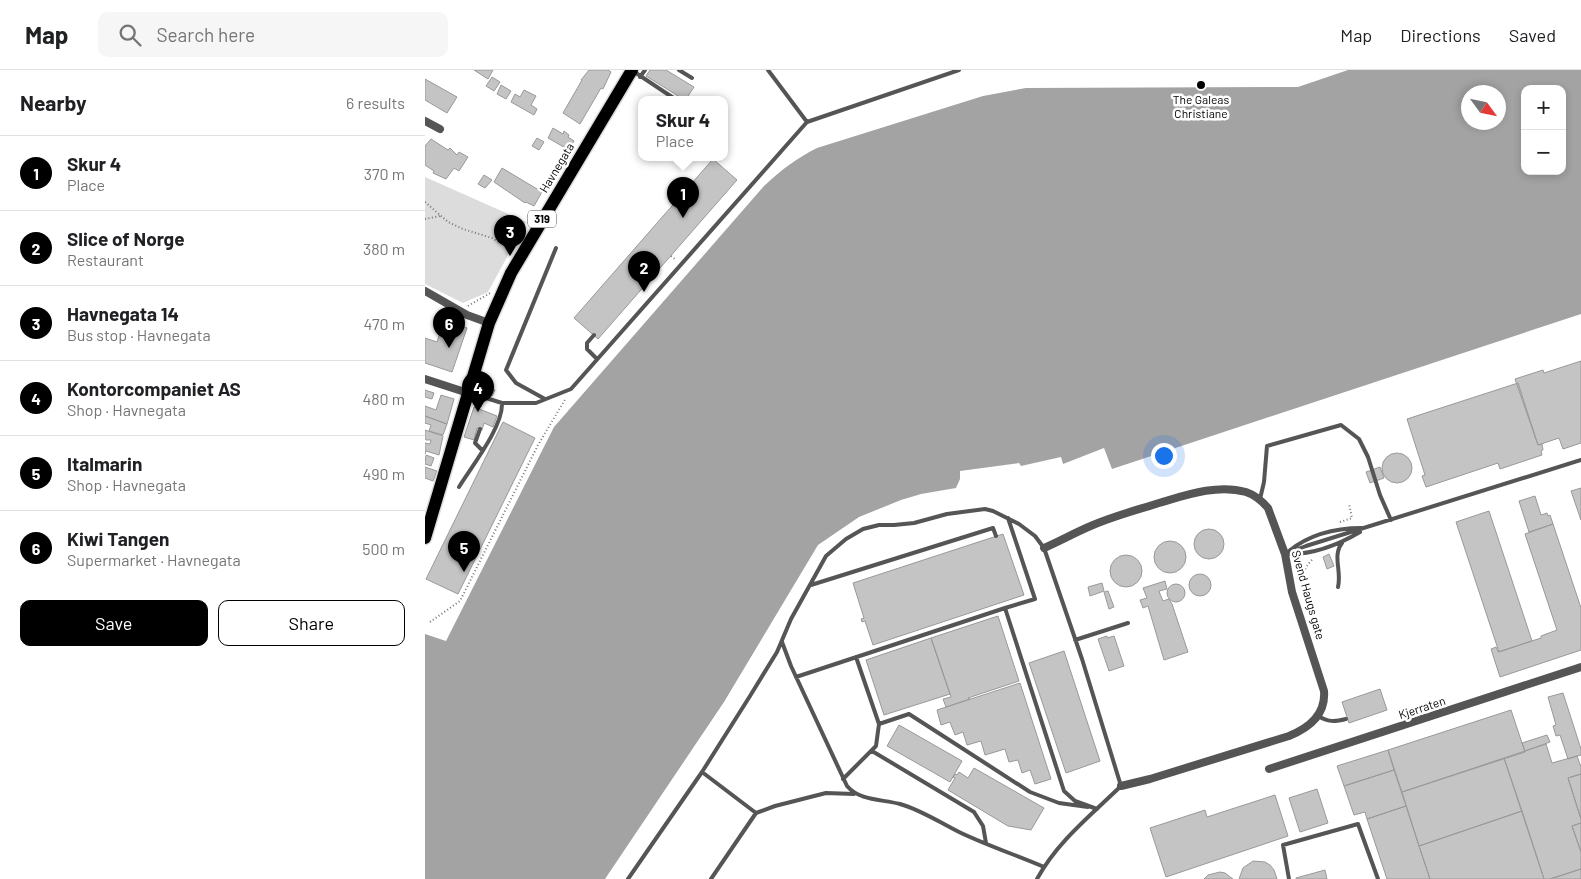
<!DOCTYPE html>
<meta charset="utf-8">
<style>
body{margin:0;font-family:Barlow,sans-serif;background:#f6f6f6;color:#202124}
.controls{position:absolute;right:15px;top:15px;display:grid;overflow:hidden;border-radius:10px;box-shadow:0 2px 8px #0003}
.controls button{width:45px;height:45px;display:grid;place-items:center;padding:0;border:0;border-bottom:1px solid #e0e0e0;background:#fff;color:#202124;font:25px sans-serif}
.compass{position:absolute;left:1036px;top:15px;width:45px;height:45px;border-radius:50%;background:#fff;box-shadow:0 2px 8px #0003;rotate:123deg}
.you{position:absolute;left:738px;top:385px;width:18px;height:18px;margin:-12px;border:4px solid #fff;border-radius:50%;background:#1a73e8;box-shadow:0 0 0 8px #1a73e833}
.badge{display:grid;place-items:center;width:32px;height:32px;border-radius:50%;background:#000;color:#fff;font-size:16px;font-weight:700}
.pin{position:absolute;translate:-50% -41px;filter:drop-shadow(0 1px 2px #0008)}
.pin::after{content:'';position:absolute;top:26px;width:18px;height:15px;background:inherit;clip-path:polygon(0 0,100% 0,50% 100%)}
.popup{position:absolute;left:213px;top:26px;width:90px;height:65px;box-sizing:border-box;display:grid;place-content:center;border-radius:10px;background:#fff;filter:drop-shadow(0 1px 4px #0005);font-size:16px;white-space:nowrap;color:#757577}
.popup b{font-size:19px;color:#202124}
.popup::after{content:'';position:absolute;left:50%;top:100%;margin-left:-10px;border:10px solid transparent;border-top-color:#fff}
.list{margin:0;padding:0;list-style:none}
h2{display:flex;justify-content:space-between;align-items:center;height:65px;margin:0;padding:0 20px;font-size:21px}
h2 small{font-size:16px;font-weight:400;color:#757577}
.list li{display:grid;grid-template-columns:32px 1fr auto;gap:15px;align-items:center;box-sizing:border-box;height:75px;padding:0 20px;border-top:1px solid #e0e0e0}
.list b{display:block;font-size:19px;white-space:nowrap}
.list p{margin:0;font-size:16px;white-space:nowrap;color:#757577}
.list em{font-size:16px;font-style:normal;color:#757577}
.actions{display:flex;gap:10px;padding:15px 20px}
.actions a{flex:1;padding:11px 0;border:1px solid #000;border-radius:10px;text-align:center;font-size:18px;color:#000}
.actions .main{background:#000;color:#fff}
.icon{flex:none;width:28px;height:28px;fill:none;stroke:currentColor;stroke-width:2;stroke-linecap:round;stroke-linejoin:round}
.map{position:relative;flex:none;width:1156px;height:809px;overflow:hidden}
header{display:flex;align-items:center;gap:30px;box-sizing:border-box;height:70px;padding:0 25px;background:#fff;border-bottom:1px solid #e0e0e0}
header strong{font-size:24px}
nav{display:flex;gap:28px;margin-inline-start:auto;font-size:18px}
.search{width:350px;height:45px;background:#f6f6f6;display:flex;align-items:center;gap:12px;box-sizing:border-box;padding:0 18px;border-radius:10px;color:#757577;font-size:19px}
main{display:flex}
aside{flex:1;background:#fff}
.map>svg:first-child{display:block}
.green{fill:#dcdcdc}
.water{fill:#a3a3a3;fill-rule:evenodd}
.building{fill:#c4c4c4;stroke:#999}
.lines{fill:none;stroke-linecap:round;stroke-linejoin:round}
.primary-casing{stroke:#dbdbdb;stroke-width:15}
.path{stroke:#777;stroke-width:2;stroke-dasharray:1 2.5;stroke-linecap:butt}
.lane{stroke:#555;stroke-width:4}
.street{stroke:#555;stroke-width:8}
.primary{stroke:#000;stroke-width:12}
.poi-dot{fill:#000;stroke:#fff;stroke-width:2}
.labels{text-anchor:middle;stroke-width:5;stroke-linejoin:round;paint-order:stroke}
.shield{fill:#fff;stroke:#4c4c4c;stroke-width:1}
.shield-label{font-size:11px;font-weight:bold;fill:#000}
.poi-label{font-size:12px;fill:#000;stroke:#fff}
.street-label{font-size:12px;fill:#000;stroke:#fff}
</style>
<header>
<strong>Map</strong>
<div class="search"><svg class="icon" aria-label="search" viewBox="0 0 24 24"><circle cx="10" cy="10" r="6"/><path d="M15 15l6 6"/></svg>Search here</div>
<nav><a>Map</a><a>Directions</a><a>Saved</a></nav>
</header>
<main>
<aside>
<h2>Nearby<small>6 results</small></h2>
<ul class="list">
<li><span class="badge">1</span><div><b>Skur 4</b><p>Place</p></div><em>370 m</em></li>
<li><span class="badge">2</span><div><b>Slice of Norge</b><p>Restaurant</p></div><em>380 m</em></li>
<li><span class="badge">3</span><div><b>Havnegata 14</b><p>Bus stop · Havnegata</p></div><em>470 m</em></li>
<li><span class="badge">4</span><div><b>Kontorcompaniet AS</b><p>Shop · Havnegata</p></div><em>480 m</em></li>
<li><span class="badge">5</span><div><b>Italmarin</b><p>Shop · Havnegata</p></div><em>490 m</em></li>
<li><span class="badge">6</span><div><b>Kiwi Tangen</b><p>Supermarket · Havnegata</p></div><em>500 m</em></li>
</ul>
<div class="actions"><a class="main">Save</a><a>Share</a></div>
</aside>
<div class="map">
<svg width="1156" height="809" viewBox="0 0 1156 809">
<rect width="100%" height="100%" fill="#fff"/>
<path class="green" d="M0 107 101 152 63 222 38 233 0 214Z"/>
<path class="water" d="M923 0H1156V244L687 399 679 378 638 394 636 387 596 396 594 393 535 401V409L531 418 496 424 476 430 434 447 393 475 299 632 180 809H0V564L21 571 129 357 339 116C356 100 372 88 392 78L558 26 601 18 873 17ZM1100 19H1137V101H1100ZM1044 22H1074V52H1044Z"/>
<path class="building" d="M49 0H68L63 9Z
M164 0H183L186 2 178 19 176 18 155 54 138 43 157 10H156Z
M225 0H241L269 17 261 29H258L221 6Z
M67 7 75 12 69 21 61 16Z
M0 9 32 27 22 43 0 30Z
M76 15 86 21 81 29 72 24Z
M99 20 111 26 106 35 112 39 109 45 86 32 90 24 95 27Z
M128 58 138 64 139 61 144 65 143 67 149 71 144 80 123 68Z
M112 68 119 72 114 80 107 76Z
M6 69 23 80 25 78 32 85 34 82 43 87 34 101 29 98 21 109 8 103 9 101 0 95V76Z
M288 89 312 110 173 269 149 248Z
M77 98 117 122 109 136 101 132 100 133 69 112Z
M59 105 67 110 60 118 53 114Z
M19 250 42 258 27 302 0 293V268L12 272Z
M1156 291V373L1138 379 1134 368 1113 375 1090 309 1118 300 1119 303Z
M1093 313 1113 375 1117 374 1118 380 1116 381 1117 385 1075 399 1073 393 1001 417 997 406 1000 405 982 349Z
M64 318 70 320 67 326 61 324Z
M0 320 9 323 7 329 0 327Z
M16 325 29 329 22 354 0 346V336L11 340Z
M49 337 72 346 68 357 59 353 57 360 52 358 49 370 39 367Z
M0 346 22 354 18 365 4 361 6 355 0 353Z
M78 352 110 368 33 524 1 509Z
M0 360 18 366 14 385 1 381 0 384V373L5 374 6 370H1L0 368Z
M957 398a15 15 0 1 1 30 0a15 15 0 1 1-30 0Z
M1 385 9 388 6 396 0 394Z
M0 397 12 401 8 411 0 408Z
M955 397 959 408 945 413 941 402Z
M1156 418V450L1146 421Z
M1110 426 1116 445 1122 443 1123 446 1125 445 1128 454 1104 462 1094 431Z
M1064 441 1107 571 1074 582 1031 452Z
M1128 454 1156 538V580L1075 607 1066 579 1071 577 1073 582 1116 568V566L1132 560 1100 464Z
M769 474a15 15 0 1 1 30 0a15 15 0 1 1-30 0Z
M578 464 599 525 448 575 440 551 437 552 436 549 439 548 428 513Z
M729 487a16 16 0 1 1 32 0a16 16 0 1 1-32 0Z
M904 484 909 496 902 499 898 487Z
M685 501a16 16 0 1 1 32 0a16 16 0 1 1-32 0Z
M764 515a11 11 0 1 1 22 0a11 11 0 1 1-22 0Z
M740 511 742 519 734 521 735 524 738 531 744 529 747 534 763 582 739 590 723 536 718 538 715 530 722 528 718 518Z
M677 513 679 521 665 526 663 517Z
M742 523a9 9 0 1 1 18 0a9 9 0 1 1-18 0Z
M683 521 689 537 684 539 679 522Z
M573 546 594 611 543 628 545 629 521 637 518 629 526 627 506 568Z
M682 566V568L689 566 699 596 684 601 673 569Z
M506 568 525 624 459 645 441 590Z
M639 581 675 691 641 703 604 593Z
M595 613 626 709 610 714 605 700 597 703 593 690 584 692 580 679 560 685 556 671 542 675 538 662 530 665 525 652 516 655 512 640Z
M955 619 962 640 924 653 917 632Z
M1138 623 1156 679V685L1143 689 1135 665 1131 666 1128 656 1131 655 1123 627Z
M1086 640 1100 682 977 722 963 680Z
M474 655 537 691 525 712 462 676Z
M1122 665 1125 672 1100 681 1097 673Z
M1121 674 1127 693 1152 686 1156 697V704L1143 708 1156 749V753L1147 756 1156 782V799L1125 809H1119L1079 688Z
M963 680 969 700 919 716 912 696Z
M1079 688 1097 741 994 776 977 722Z
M549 698 619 738 606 760 583 756 523 720 530 708 528 707 530 704 532 705 534 702 543 708Z
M969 700 981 736 942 749 940 742 929 745 919 716Z
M1156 704V749L1143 708Z
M892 719 903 753 875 762 864 728Z
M850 725 863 766 741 807 725 758 780 740 782 747Z
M981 736 994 776 1005 809H962L942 749Z
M1097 741 1119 809H1005L994 776Z
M1156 753V782L1147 756Z
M828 791 840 792 845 795 849 800 852 809H814L818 798Z
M1156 799V809H1125Z
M900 800 902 809H871V808Z
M795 802 800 803 808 809H779L783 805Z"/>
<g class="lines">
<g class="primary-casing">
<path id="primary" d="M0 468 64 253 86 203 207 0"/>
</g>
<path class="path" d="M0 132 23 152 38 159 67 168 87 180
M0 149 15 146
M246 186 251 190
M43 236 65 223
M14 241 25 249 38 253
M915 452 927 448 924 434
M877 523C875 510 878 498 888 489
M5 552 35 531 113 375 141 328"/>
<path class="lane" d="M254 0 267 8
M343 0 382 52
M208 1 250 29
M215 7 220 0
M169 265 162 273V279L172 289
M45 323 77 333H111L146 319 382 52 534 0
M120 329 91 313 81 300 131 178
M55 359 50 373 57 380
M34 417C47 396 78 357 77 333
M835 429 839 412 842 376 916 355 934 369 943 387 955 425 966 450
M583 448 610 529 580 538 639 721 650 731 672 739
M864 481C885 464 910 458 937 458
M860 484 881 476 1156 390
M865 484C891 484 913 475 935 462
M386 515 568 458 571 466
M913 517C917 501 907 486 917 473
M650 570 703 553
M357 572 366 596 422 716C435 731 456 729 475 734 496 740 514 752 534 762 561 775 591 785 619 797
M371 607 580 538
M893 646C903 652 909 652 921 649
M454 654 484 644 605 722 634 733 663 737
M447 681 549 742 558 756 561 773
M277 702 331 743
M418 709 451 676 454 654 431 587
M203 809 277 702 325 626 352 582 366 549 401 486 421 469 438 459 454 455H469L489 453 522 444 560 439 568 441 594 454 610 466 619 478 657 589 696 716C666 745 632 772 612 809
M286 809 331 743 350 736 401 723 429 724
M864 809 858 775 933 754 953 809"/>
<path class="street" d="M0 51 15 59
M0 221 42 245 64 253
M0 309 43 323
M619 478C635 471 651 462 668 455 689 446 712 440 734 433 761 425 792 414 821 422 830 425 837 431 843 438L860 484 867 522 899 621C901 645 884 658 864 666L725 709 696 716
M844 699 1156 597"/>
<use href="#primary" class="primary"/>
</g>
<circle class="poi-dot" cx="776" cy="15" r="5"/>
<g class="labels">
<rect class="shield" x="103" y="140.5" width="28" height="17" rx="4"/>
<g class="shield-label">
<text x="117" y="153">319</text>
</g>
<g class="poi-label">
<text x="776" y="34">The Galeas<tspan x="776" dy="14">Christiane</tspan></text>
</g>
<g class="street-label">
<text transform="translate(132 98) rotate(-59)" y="4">Havnegata</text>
<text transform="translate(883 525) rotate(74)" y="4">Svend Haugs gate</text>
<text transform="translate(997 638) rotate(-18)" y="4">Kjerraten</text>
</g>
</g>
</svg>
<div class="controls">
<button>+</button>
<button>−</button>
</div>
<svg class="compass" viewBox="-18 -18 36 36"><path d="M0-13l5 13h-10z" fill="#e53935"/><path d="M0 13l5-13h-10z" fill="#757577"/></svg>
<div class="you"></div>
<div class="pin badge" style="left:258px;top:148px">1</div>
<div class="popup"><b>Skur 4</b>Place</div>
<div class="pin badge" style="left:219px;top:222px">2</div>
<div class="pin badge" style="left:85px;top:186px">3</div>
<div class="pin badge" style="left:53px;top:342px">4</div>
<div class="pin badge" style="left:39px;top:502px">5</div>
<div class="pin badge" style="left:24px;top:278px">6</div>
</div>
</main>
